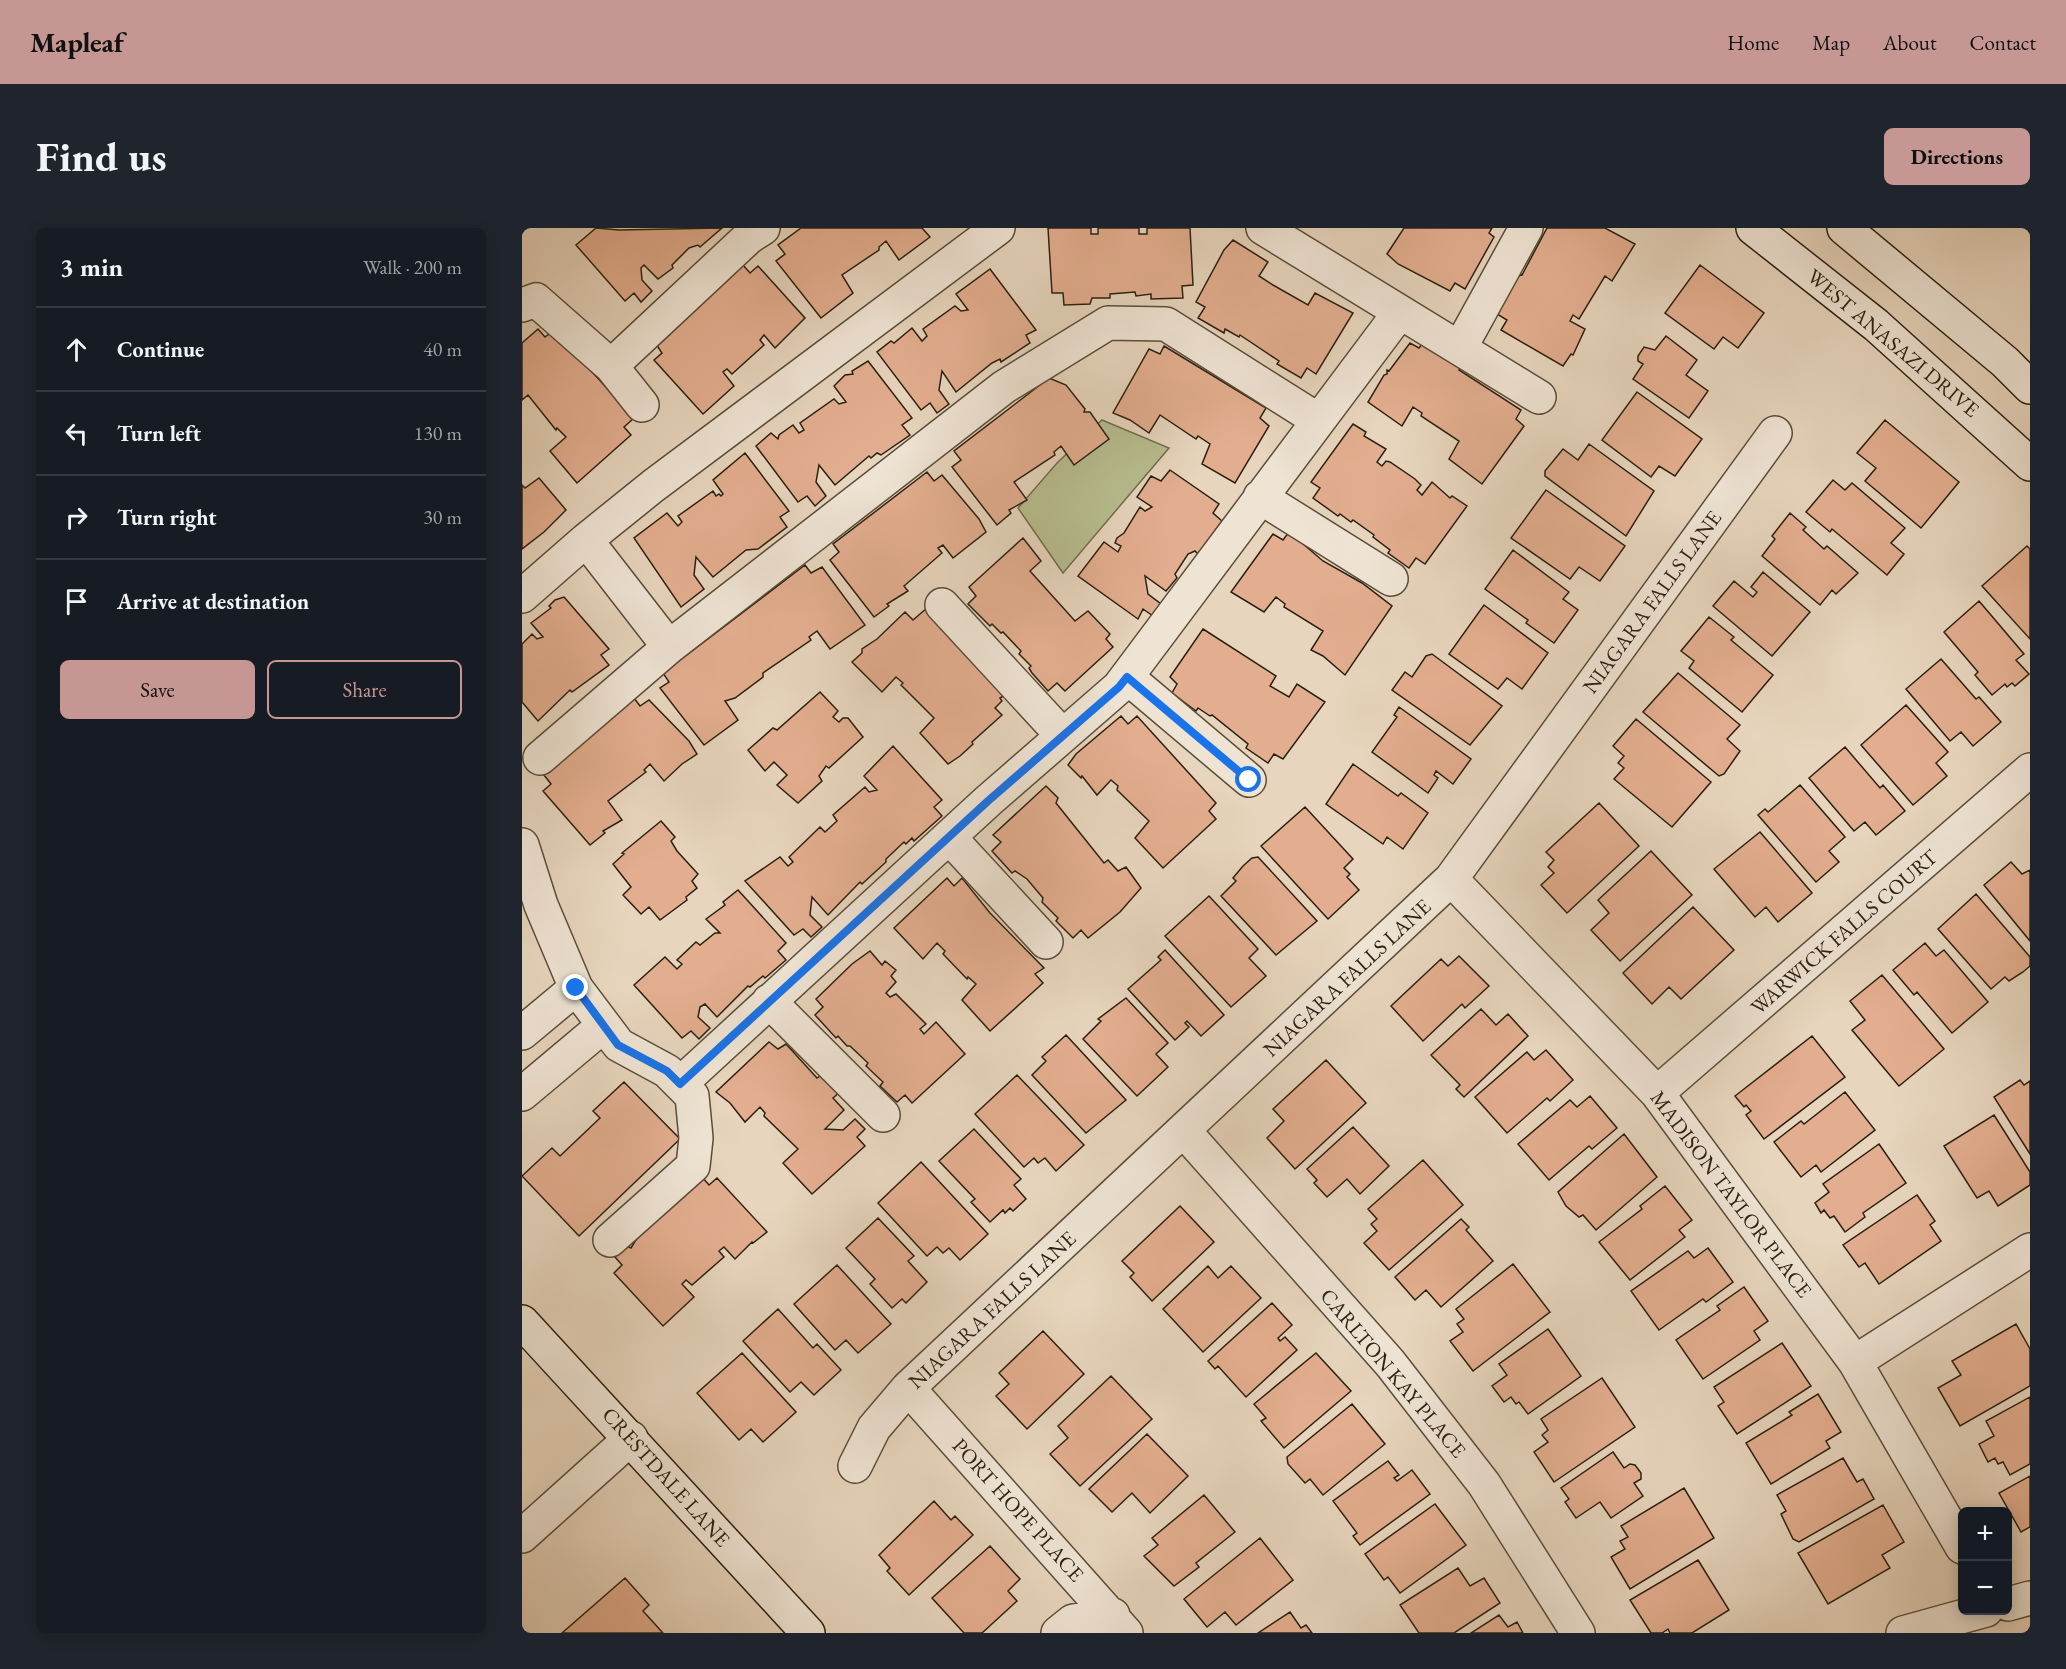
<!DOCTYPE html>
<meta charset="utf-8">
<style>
body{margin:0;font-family:"EB Garamond",serif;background:#20242c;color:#f1f3f6}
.controls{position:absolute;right:18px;bottom:18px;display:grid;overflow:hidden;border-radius:9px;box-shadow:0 3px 15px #0003}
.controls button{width:54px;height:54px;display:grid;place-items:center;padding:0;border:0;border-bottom:2px solid #363941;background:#171b24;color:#f1f3f6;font:30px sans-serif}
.stop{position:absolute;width:18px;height:18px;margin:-14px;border:4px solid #1a73e8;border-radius:50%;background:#fff}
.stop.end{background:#1a73e8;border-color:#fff;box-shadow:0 2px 6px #0008}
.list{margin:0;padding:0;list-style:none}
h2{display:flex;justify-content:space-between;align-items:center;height:78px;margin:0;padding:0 24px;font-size:26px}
h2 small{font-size:20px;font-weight:400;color:#9ea1a6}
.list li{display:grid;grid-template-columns:39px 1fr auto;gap:18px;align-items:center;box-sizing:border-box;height:84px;padding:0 24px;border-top:2px solid #363941}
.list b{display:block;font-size:22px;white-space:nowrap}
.list em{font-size:20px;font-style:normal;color:#9ea1a6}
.actions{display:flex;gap:12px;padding:18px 24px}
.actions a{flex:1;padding:14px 0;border:2px solid #c59692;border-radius:9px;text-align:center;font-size:21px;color:#c59692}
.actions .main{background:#c59692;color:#111}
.icon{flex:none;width:33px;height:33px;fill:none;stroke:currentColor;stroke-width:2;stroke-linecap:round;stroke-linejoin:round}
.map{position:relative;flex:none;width:1508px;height:1405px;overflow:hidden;border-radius:9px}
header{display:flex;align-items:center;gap:36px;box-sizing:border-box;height:84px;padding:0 30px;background:#c59692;color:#111}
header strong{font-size:28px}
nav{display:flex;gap:33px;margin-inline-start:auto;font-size:21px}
.intro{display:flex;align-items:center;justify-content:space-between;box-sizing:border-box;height:144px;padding:0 36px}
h1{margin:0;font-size:42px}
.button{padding:15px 27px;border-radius:9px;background:#c59692;color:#111;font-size:21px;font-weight:700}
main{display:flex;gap:36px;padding:0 36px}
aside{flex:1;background:#171b24;border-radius:9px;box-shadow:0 3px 15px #0003}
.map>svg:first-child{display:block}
.green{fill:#b7bd8f;stroke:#716e50;stroke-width:1.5}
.building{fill:#e3ae8f;stroke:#2b2010;stroke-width:1.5}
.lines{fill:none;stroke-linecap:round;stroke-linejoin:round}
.street-casing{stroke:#5a4d3b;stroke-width:36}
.secondary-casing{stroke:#2b2010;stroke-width:36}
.street{stroke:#efe4d4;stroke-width:33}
.secondary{stroke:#efe4d4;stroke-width:33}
.route{stroke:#1a73e8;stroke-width:8}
.labels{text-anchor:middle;stroke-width:5;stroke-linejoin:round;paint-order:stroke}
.street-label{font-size:21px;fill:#2b2010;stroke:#efe4d4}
</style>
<header>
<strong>Mapleaf</strong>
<nav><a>Home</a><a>Map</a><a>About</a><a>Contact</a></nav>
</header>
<div class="intro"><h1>Find us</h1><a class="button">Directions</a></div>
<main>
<aside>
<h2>3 min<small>Walk · 200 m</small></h2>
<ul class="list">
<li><svg class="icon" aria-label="ahead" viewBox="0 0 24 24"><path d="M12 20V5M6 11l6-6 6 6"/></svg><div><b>Continue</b></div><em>40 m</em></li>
<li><svg class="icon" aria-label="left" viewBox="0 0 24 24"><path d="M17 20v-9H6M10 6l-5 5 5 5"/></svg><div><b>Turn left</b></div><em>130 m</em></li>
<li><svg class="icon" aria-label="right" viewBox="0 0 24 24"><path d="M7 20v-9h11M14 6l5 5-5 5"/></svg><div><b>Turn right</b></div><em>30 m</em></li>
<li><svg class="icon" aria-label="arrive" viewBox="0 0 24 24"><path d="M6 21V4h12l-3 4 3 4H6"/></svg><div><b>Arrive at destination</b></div></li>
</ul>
<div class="actions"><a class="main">Save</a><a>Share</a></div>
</aside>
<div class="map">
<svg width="1508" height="1405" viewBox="0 0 1508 1405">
<rect width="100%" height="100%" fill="#e7d5bd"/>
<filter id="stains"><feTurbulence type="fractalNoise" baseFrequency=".00333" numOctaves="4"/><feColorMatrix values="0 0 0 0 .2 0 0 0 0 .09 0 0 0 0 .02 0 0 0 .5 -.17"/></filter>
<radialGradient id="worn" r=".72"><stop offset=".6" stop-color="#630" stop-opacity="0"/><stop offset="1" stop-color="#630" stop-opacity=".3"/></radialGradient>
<path class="green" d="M580 192 647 220 541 345 496 280 535 235Z"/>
<path class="building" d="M74 0 97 2 200 0 178 19 176 17 167 20 150 37 151 40 136 51 122 37 119 40 120 52 130 63 119 74 112 65 103 73 54 17Z
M279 0H400L408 9 377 32 364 13 357 19V22L320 47 331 65 299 90 254 33 263 26 256 17Z
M526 0H569V6H576V0H617V6H625V0H668L671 57 660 58 661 70 629 71V66L614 68 613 64 588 66V70H570L568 76 542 77 541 65H530Z
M882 0H970L967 5 972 9 943 61 933 55 928 63 876 36 865 26Z
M1025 0H1083L1113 16 1090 53 1083 48 1057 91 1051 87 1048 93 1063 101 1051 127 1049 126 1041 138 979 102 985 92 975 86 998 46 1000 47Z
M711 12 746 34 737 48 751 57 786 77 793 65 831 85 794 146 785 140 779 150 755 136 757 133 718 107 717 109 703 101 702 105 676 90 683 79 674 74 702 22Z
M221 37 228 45 236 38 283 90 253 120 242 107 238 112 242 117 210 146 205 141 201 144 212 158 181 186 132 132 140 125 134 116Z
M1178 37 1242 85 1216 120 1201 109 1192 121 1143 85Z
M468 41 514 102 504 107 508 115 479 134 478 131 470 135 434 164 420 143 417 162 427 176 415 185 408 175 399 182 355 124 369 113 372 115 390 100 400 113 405 108 401 101 433 78 439 83 446 82 434 66Z
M16 101 23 109 32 102 112 190 102 199 109 207 55 255 28 223 44 209 35 200 34 202 6 167 0 172V115Z
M1144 108 1175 132 1164 147 1186 163 1167 190 1111 151 1121 136 1116 133V128L1122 119 1133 122Z
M903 112 931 133 930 135 938 140 937 142 999 182 994 191 1002 198 960 256 927 231 937 213 899 188 900 185 891 179 880 198 846 174 862 147 865 146V142L867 143 888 115 897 120Z
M642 118 744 180 738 190 747 198 713 255 680 236 688 216 676 208 674 211 638 187 627 205 608 192 591 185 627 121 638 126Z
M346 133 390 190 380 197 388 207 359 227 355 225 349 230 347 228 313 257 297 237 294 254 304 268 293 278 285 268 276 274 234 218 249 205 256 211 257 207 271 197 277 205 282 202 278 195 312 171 317 176 324 174 312 158 323 147 331 146 330 143Z
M527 150 544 157 563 181 562 184H568L587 211 552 237 539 218 532 224 533 227 492 254 505 272 487 282 489 285 475 297 430 239 439 232 432 223Z
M1115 164 1180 211 1153 248 1137 238 1129 249 1080 212Z
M1363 192 1437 254 1399 300 1343 253 1354 240 1335 225Z
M831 196 844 204 842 208 864 221 855 234 860 238 864 233 868 234 893 251 899 257 895 262 900 267 910 254 928 270 930 268 945 278 903 336 894 330 887 340 866 325 868 322 851 309 852 307 831 292 829 294 818 286 816 288 791 270 798 260 789 254Z
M1067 216 1132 263 1104 308 1023 248V243L1041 221 1056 232Z
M223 225 267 283 258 289 265 299 236 321 224 322 191 349 174 329 172 347 182 361 159 379 112 310 145 285 156 298 160 294 156 288 191 263 194 268 197 266 199 268 201 266 191 252Z
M648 242 697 276 691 285 700 293 676 326 673 323 666 326 653 346 655 350 644 363 623 348 626 366 639 376 631 388 621 381 616 391 556 348 582 314 596 324 599 318 593 315 595 310 602 305 618 279 623 283 630 279 615 269 629 248 639 253Z
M405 244 412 253 420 247 457 291 464 304 431 330 421 317 416 320 420 325 382 358 386 363 365 376 367 378 352 389 308 332 317 324 311 316Z
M17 250 44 282 22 304 0 321V257L3 260Z
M1311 252 1323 262 1330 255 1383 300 1369 315 1382 326 1365 347 1310 301 1308 304 1284 284Z
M1024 262 1103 318 1078 353 1057 339 1048 351 989 310Z
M1268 285 1284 299 1281 302 1302 321 1305 318 1336 345 1314 366 1310 362 1298 377 1240 328 1253 311 1250 308Z
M767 304 801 333 840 355 870 378 823 447 801 428 789 422 801 403 762 379 763 376 754 369 742 384 709 364 751 306 761 312Z
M501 310 519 333 508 343 553 393 566 383 588 406 584 411 591 419 543 463 535 455 526 463 510 445 507 440 509 438 497 426 499 423 481 404 479 405 470 396 468 398 446 376 454 368 447 359Z
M1505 318 1508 321V411L1460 358Z
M991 322 1047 364 1041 371 1056 382 1032 415 1004 395 1006 392 963 361Z
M283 337 289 345 300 339 343 397 308 421 295 403 287 409 289 412 241 445V449L213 470 203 473 216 492 182 517 138 460 147 454 141 445Z
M1241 344 1288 384 1250 428 1191 378 1212 353 1231 369 1235 364 1229 359Z
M42 369 87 421 79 427 87 437 50 464 48 462 16 493 0 474V416L10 406 15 411 21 409 9 395 29 380 27 378 33 372Z
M1457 373 1502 426 1494 432 1507 446 1493 458 1490 455 1485 459 1483 456 1470 467 1453 447 1456 444 1422 404Z
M962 377 1026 425 1000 461 985 450 976 461 927 426Z
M405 380 485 466 478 470 480 473 473 480 480 487 450 514 451 516 438 528 426 536 398 505 412 490 379 457 381 455 374 449 360 464 330 434 340 425V421L355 411 383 384 391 392Z
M1187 389 1212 409 1209 412 1251 447 1220 484 1167 440 1172 433 1159 423Z
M681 401 754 448 748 458 767 469 775 456 803 474 761 531 752 526 746 535 724 520 726 516 690 487 688 488 676 480 674 483 650 465 655 456 648 449Z
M910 426 980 478 948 517 870 462 883 444 890 449 904 428Z
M1419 431 1454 471 1457 469 1479 494 1451 518 1439 504 1428 513 1384 461Z
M1156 445 1218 497 1205 511 1218 523 1202 546 1197 548 1121 484Z
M298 464 316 483 311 489 317 494 321 490H326L341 509 307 540 304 538 297 548 300 553 276 575 255 557 265 547 252 534 243 543 226 522 251 500 255 502Z
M112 470 118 478 127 472 167 513 175 526 160 536 142 553 128 536 122 542 124 544 86 573 100 592 81 603 83 605 68 617 21 563 29 556 22 547Z
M1384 477 1426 524 1414 535 1425 548 1391 577 1339 517Z
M877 479 949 531 931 556 914 543 912 547 916 550 906 565 850 524 875 489 872 487Z
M599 488 606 496 615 488 694 575 687 583 694 591 641 640 613 610 627 593 595 562 596 558 589 552 575 567 560 548 559 550 546 537 554 526Z
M1114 491 1189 554 1150 599 1092 551 1102 540 1096 535 1102 528 1091 518Z
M371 518 420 572 412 579 420 588 392 613 390 610 384 616 382 614 364 631V634L340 656 338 654 306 687 290 669 288 687 300 699 289 709 281 701 272 707 223 653 258 629 266 638 271 634 267 629 298 599 303 604 315 593 311 587 343 559 347 564 355 562 342 548Z
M1323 519 1358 560 1361 557 1383 583 1354 607 1343 594 1332 603 1287 550Z
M831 536 876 568 879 565 906 585 881 621 865 609 861 616 804 576Z
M1278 557 1323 609 1307 623 1317 634 1294 654 1236 587 1243 581 1246 584Z
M524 558 536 570 534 575 582 635 586 632 596 643 604 639 619 660 598 684 566 710 559 702 551 710 534 693 536 690 520 674 521 670 505 651 493 643 490 645 470 623 479 614 471 607Z
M1077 575 1117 618 1045 685 1019 657 1032 645 1026 639 1032 632 1024 624Z
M783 579 831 631 822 640 828 646 825 649 837 662 806 691 739 618Z
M139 593 153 609 149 613 155 623 176 646 170 653 175 660 164 669 165 672 138 692 127 679 119 686 101 667 109 659 91 636 102 626 100 625Z
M1238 604 1290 665 1256 694 1244 679 1233 689 1192 641Z
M1129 623 1170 667 1098 733 1069 702 1087 685 1076 672Z
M736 629 795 693 754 727 699 668 714 653 711 650 721 638 730 630Z
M1489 634 1500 646 1508 642V713L1462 657Z
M425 650 432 658 440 650 468 685 522 740 513 746 521 755 468 803 440 772 454 756 446 749 445 751 421 726 423 723 415 715 401 731 372 700Z
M216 662 264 715 256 723 264 732 243 750 241 748 228 759 226 758 195 789 183 776 178 779 176 789 188 800 177 811 169 803 160 810 112 757 143 729 155 741 160 736 155 732 174 714 178 717 193 705H198L184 691 203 677 201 674Z
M1454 666 1508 729V738L1501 744 1487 753 1483 749 1469 761 1416 701Z
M687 668 736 721 727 730 744 748 709 779 643 708Z
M1171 679 1212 722 1159 771 1147 759 1130 776 1101 745Z
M1403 715 1414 728 1422 722 1466 774 1430 805 1395 764 1392 767 1371 742Z
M643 722 702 787 679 808 665 793 663 795 667 799 653 812 606 761 639 732 636 729Z
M348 723 360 737 363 733 374 742 369 748 374 754 364 765 368 769 374 766 404 796 398 801 402 806 414 794 443 826 390 875 383 867 375 874 358 858 361 854 344 838 346 835 328 818H325L316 808 314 810 293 787 301 779 294 771 330 736Z
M937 728 967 758 943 780 940 776 901 813 869 778 919 731 926 738Z
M1360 747 1422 821 1377 858 1330 802 1343 792 1328 773Z
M604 770 646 815 634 826 646 839 615 868 561 811 579 793 576 791Z
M959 781 974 797 986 786 1006 808 942 869 934 861 938 857 909 827Z
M544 807 604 872 564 905 510 847 524 833 520 829Z
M1290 808 1323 849 1242 911 1224 887 1229 883 1224 877 1222 879 1213 868Z
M247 814 256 821 264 816 295 850 301 846 318 864 311 870 322 882 303 901 321 902 333 891 343 901 335 909 343 918 290 966 261 935 276 921 242 888 243 885 238 879 223 894 208 875 194 864Z
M1024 822 1051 852 1028 873 1025 870 985 905 953 869 1005 824 1012 832Z
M804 832 844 875 773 941 745 910 762 893 751 881Z
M495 847 562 917 534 943 523 930 516 935 512 930 502 939 453 886Z
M1498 852 1502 857 1508 853V926L1472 869Z
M102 854 158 911 57 1008 0 948 30 920 38 928 78 890 71 883Z
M1323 864 1353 902 1299 944 1294 937 1279 949 1252 914 1279 893 1282 896Z
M1068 868 1095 900 1070 921 1067 918 1027 952 996 916 1048 872 1055 879Z
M1472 887 1508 944V957L1476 978 1467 963 1455 970 1422 918Z
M831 899 867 938 838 966 825 951 805 969 792 955 795 952 785 941Z
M452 901 499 951 492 957 504 971 491 983 488 980 483 985 481 982 468 994 449 974 453 971 417 933Z
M1102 906 1135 949 1074 1002 1061 987 1057 989 1044 978 1036 964Z
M1357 916 1384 955 1341 985 1343 989 1323 1004 1312 988 1308 990 1302 982 1299 985 1293 975 1307 964 1301 956Z
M901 932 941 977 867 1042 842 1015 855 1003 849 996 855 991 846 981Z
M399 934 466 1006 438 1032 427 1020 421 1025 415 1019 405 1028 356 975Z
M180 949 187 957 195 950 245 1004 231 1015 230 1014 213 1031 202 1019 197 1023 202 1029 170 1057 164 1052 160 1056 172 1069 141 1098 92 1045 100 1037 93 1029 105 1018 109 1020 117 1007Z
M1143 958 1170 992 1157 1002 1163 1009 1108 1052 1077 1014 1120 981 1118 978Z
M1395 967 1413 993 1408 997 1419 1013 1357 1056 1343 1035 1337 1039 1321 1017Z
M658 978 692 1014 630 1073 608 1049 612 1045 600 1033Z
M356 990 392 1028 386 1033 405 1054 384 1075 380 1071 370 1080 348 1056 353 1051 324 1020Z
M939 991 947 999 944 1002 971 1033 919 1079 904 1062 893 1072 873 1049Z
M1186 1020 1211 1054 1184 1074 1181 1071 1137 1102 1109 1063 1166 1023 1172 1030Z
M991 1036 1028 1084 951 1143 928 1113 941 1104 935 1096 942 1091 934 1081Z
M315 1037 369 1096 336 1125 324 1112 313 1122 272 1076Z
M686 1038 696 1050 709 1038 739 1070 681 1124 641 1081Z
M1222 1059 1246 1093 1232 1103 1238 1112 1181 1151 1154 1112 1198 1082 1195 1078Z
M750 1075 770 1097 756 1110 758 1113 763 1109 775 1122 724 1169 696 1138 693 1141 686 1133Z
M256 1081 291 1120 295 1116 319 1142 292 1167 279 1154 268 1164 221 1113Z
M1494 1096 1508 1121V1158L1438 1198 1416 1160 1439 1147 1430 1133Z
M1026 1101 1059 1148 1006 1186 997 1174 994 1176 989 1169 982 1174 970 1158 985 1147 977 1136Z
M521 1103 562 1146 505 1201 474 1168 487 1156 477 1145Z
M1260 1115 1289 1158 1215 1206 1196 1178 1202 1174 1192 1159Z
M220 1125 274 1184 241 1214 229 1201 217 1212 175 1165Z
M794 1125 829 1163 762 1220 739 1193 744 1190 732 1176Z
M589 1148 630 1191 558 1258 528 1226 546 1210 536 1198Z
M1080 1150 1113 1199 1032 1254 1012 1224 1026 1214 1020 1207 1026 1202 1019 1191Z
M1296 1166 1319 1204 1304 1213 1308 1220 1249 1256 1224 1215 1270 1187 1267 1184Z
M1508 1169V1236L1488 1247 1481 1234 1476 1236 1473 1230 1466 1234 1457 1216 1472 1208 1464 1193Z
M830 1176 863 1216 801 1267 788 1251 783 1255 766 1236 765 1229Z
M625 1206 666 1248 628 1285 610 1265 590 1284 567 1261Z
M1091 1224 1102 1240 1108 1236 1113 1237 1119 1245V1251L1112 1255 1121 1268 1089 1290 1078 1274 1054 1290 1043 1274 1047 1271 1039 1260Z
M1321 1230 1335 1254 1341 1251 1352 1271 1277 1314 1271 1311 1259 1286 1264 1283 1255 1267Z
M866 1233 877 1247 872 1250 875 1253 890 1242 908 1266 838 1317 831 1308 835 1305 811 1273Z
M1508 1248V1299L1499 1304 1477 1265Z
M1162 1260 1192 1310 1108 1361 1089 1329 1103 1321 1098 1313 1106 1309 1099 1298Z
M682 1267 713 1304 674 1335 677 1339 652 1358 622 1328 636 1317 630 1310Z
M412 1273 429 1292 433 1288 451 1307 387 1367 365 1343 368 1340 357 1327Z
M913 1276 944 1317 878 1365 866 1349 862 1352 843 1326Z
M1361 1277 1382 1314 1360 1327 1368 1340 1306 1376 1276 1325Z
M738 1310 771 1352 714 1397 703 1384 685 1399 662 1371Z
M468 1318 498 1351 486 1363 495 1373 460 1405H442L410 1370Z
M1176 1332 1207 1382 1170 1405H1148L1146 1401 1140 1405H1129L1108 1372Z
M936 1340 948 1358 962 1350 978 1375 932 1405H897L878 1377Z
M103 1350 127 1377 121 1383 141 1405H40Z
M768 1384 779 1400 784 1397 790 1405H736Z
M977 1387 986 1399 995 1394 1001 1405H949Z"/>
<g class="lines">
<g class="street-casing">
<path id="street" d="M741 0 1017 169
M0 77 14 72 89 138 120 177
M938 120 1004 0
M89 138 227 9 241 0
M738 269 869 351
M64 312 147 419
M0 368 64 312 131 258 476 0
M420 377 540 507
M605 449 727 552
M18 530 147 419 482 159 586 95 644 96 796 192
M427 609 524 714
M0 617 19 677 54 760 97 817 145 843 170 868 174 910 171 938 88 1012
M929 651 1135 865 1333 1134 1440 1319
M247 773 361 887
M0 805 54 760
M158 856 466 573 597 459 878 84
M1135 865 1508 542
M0 866 81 798
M662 903 868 1135 962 1256 1056 1405
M1333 1134 1508 1022
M386 1160 604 1405
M333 1238 352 1200 386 1160 929 651 1253 205
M0 1308 109 1210
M1486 1376 1508 1370
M536 1405 551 1393 591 1387 587 1403
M1381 1405 1464 1382"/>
</g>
<g class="secondary-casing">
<path id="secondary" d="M1231 0 1354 97 1508 236
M1322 0 1483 134 1508 159
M0 1094 286 1405"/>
</g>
<use href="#street" class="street"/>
<use href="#secondary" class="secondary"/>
</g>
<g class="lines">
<path class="route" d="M54 760 96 817 145 843 158 856 466 573 597 459 605 449 727 552"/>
</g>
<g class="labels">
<g class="street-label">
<text transform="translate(1371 115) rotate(40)" y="7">WEST ANASAZI DRIVE</text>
<text transform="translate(1130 374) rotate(-54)" y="7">NIAGARA FALLS LANE</text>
<text transform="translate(1322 704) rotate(-41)" y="7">WARWICK FALLS COURT</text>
<text transform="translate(825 750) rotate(-43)" y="7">NIAGARA FALLS LANE</text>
<text transform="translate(1209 966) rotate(53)" y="7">MADISON TAYLOR PLACE</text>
<text transform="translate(470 1082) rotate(-43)" y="7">NIAGARA FALLS LANE</text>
<text transform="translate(871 1145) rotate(50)" y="7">CARLTON KAY PLACE</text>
<text transform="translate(144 1249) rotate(48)" y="7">CRESTDALE LANE</text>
<text transform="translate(496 1282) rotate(48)" y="7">PORT HOPE PLACE</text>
</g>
</g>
<rect width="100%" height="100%" filter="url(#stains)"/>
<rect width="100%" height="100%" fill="url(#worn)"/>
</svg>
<div class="controls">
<button>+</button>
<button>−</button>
</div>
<div class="stop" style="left:727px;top:552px"></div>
<div class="stop end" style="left:54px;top:760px"></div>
</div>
</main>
